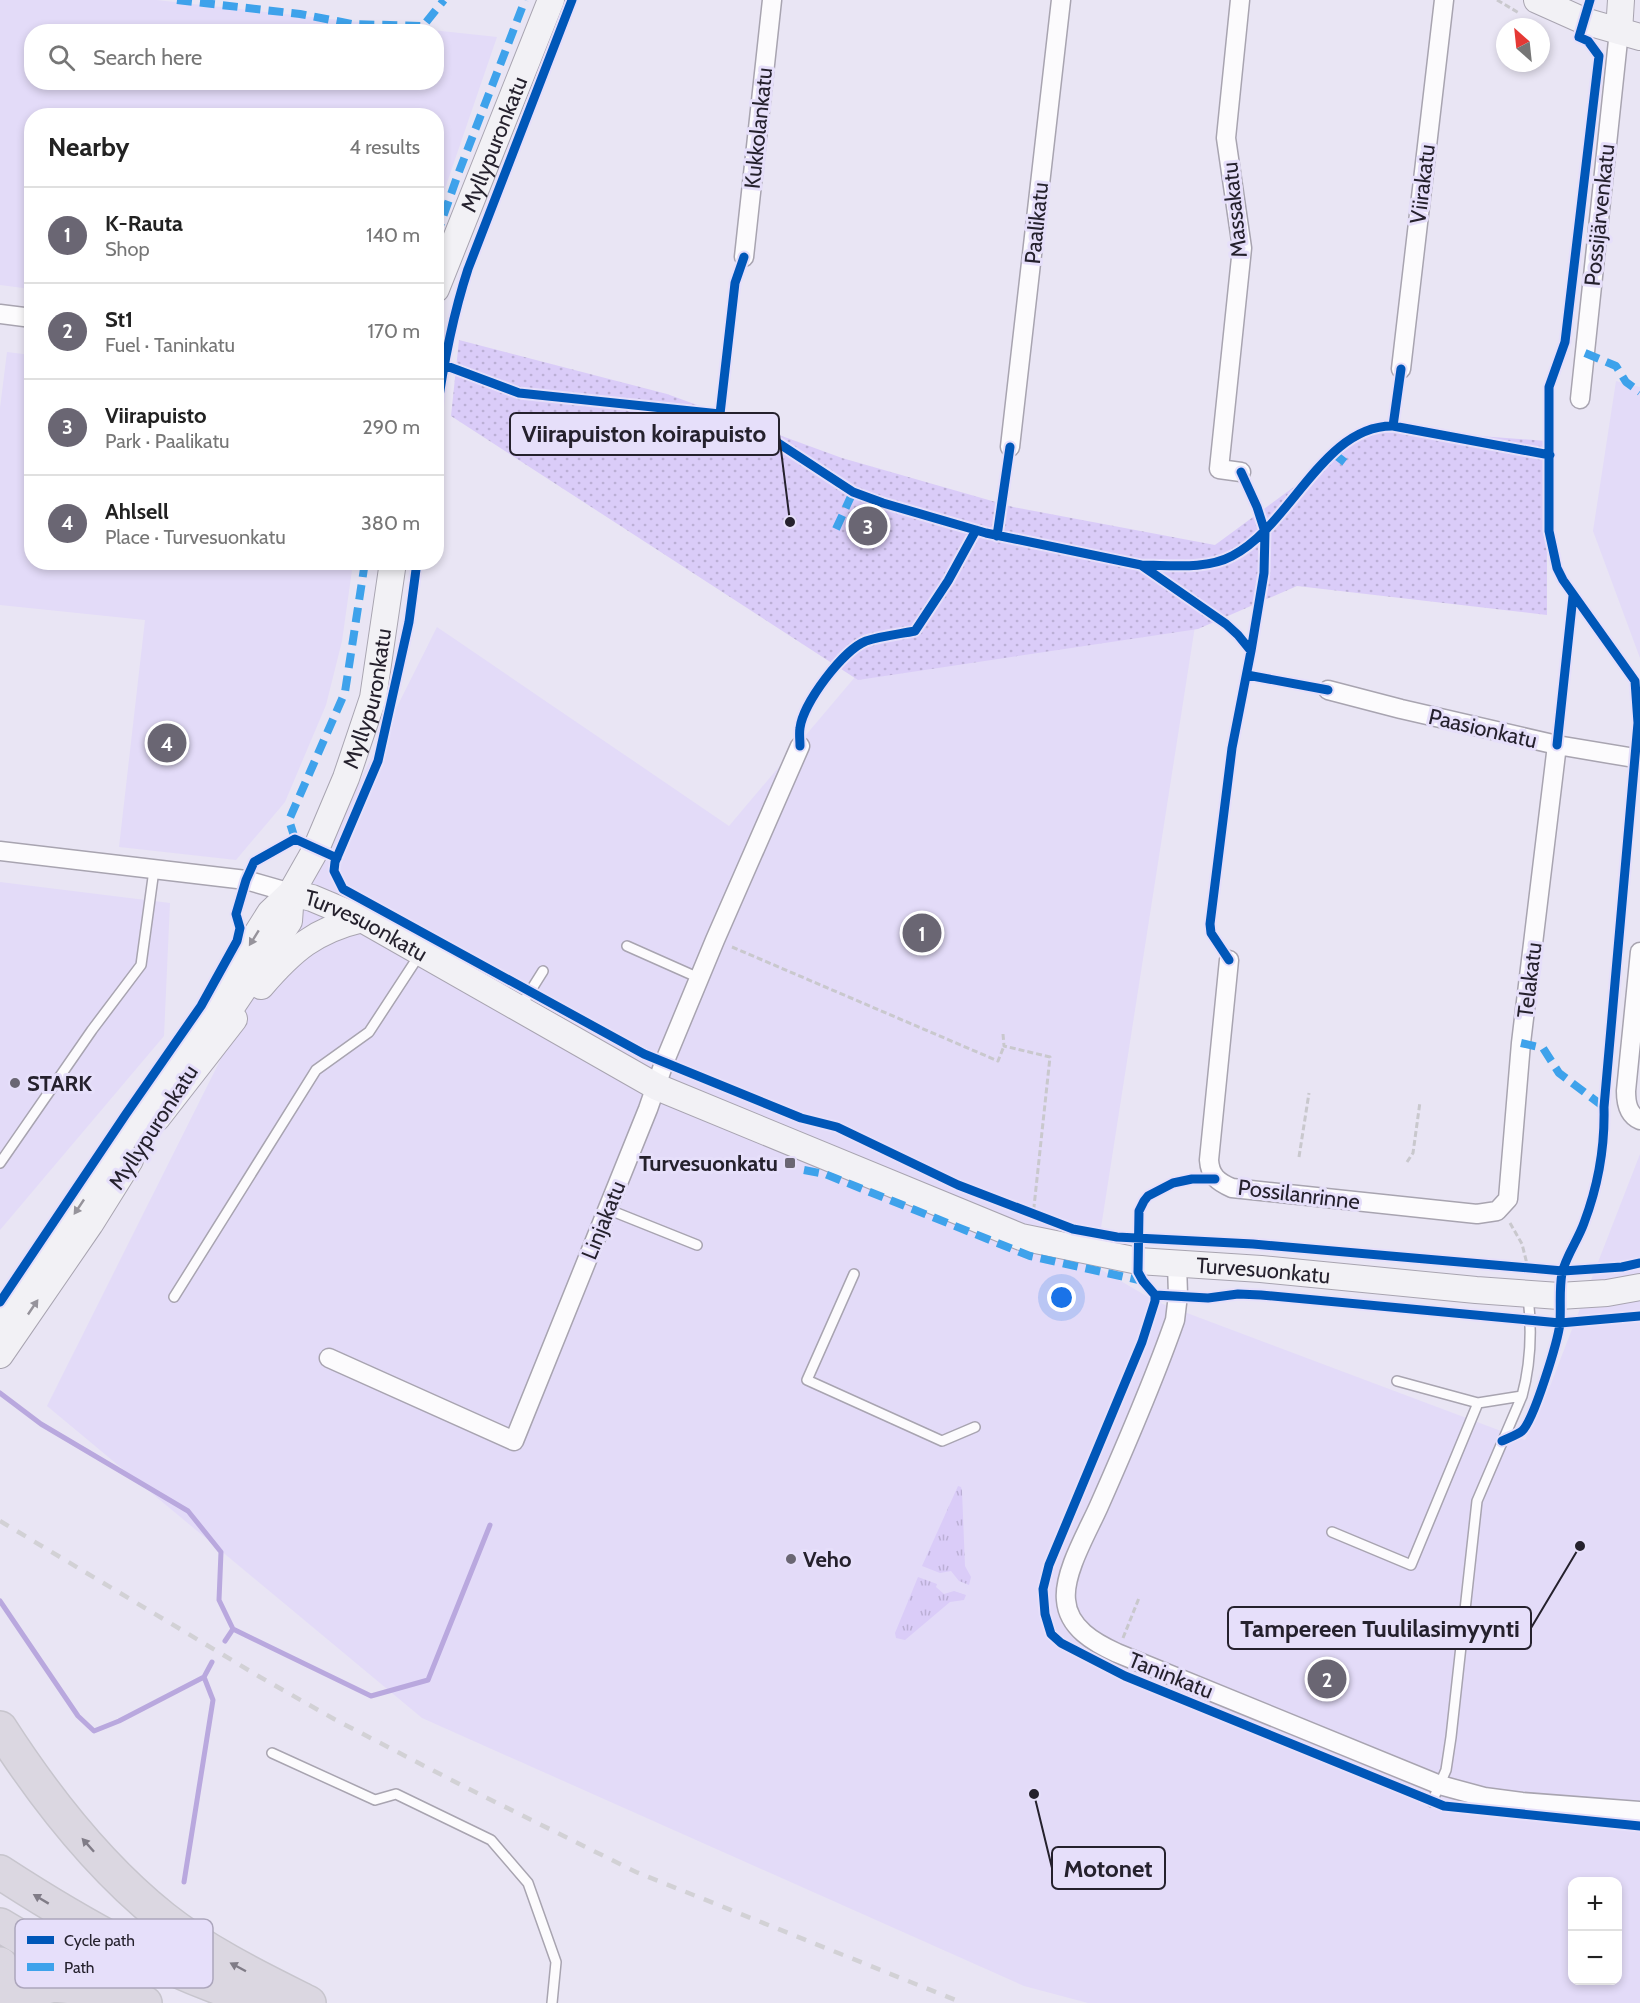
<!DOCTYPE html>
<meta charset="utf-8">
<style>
body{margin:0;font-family:Cabin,sans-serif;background:#f2f2f2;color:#222}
.controls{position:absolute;right:18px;bottom:18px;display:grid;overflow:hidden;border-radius:12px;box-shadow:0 3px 9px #0003}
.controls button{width:54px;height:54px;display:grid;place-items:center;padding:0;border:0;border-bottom:2px solid #e0e0e0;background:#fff;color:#222;font:30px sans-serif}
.compass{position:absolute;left:1496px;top:18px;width:54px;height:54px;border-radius:50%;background:#fff;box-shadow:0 3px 9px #0003;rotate:333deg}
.you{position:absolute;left:1062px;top:1298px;width:21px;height:21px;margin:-15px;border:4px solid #fff;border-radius:50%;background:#1a73e8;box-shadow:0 0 0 9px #1a73e833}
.badge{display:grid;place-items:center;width:39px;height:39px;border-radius:50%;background:#6a6673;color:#fff;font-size:20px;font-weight:700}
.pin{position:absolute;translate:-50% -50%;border:3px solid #fff;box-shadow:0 2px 6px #0006}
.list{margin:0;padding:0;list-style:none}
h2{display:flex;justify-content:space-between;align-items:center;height:78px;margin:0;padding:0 24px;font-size:26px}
h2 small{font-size:20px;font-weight:400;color:#767676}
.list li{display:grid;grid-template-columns:39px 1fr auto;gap:18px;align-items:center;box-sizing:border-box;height:96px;padding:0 24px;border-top:2px solid #e0e0e0}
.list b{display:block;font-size:22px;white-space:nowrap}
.list p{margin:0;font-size:20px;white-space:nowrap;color:#767676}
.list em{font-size:20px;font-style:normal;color:#767676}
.icon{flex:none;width:33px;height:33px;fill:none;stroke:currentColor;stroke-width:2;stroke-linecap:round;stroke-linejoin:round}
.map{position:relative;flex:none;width:1640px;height:2003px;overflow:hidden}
.search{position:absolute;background:#fff;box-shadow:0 3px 9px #0003;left:24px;top:24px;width:420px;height:66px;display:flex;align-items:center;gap:15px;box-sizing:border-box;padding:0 21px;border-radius:24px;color:#767676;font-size:22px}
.panel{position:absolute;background:#fff;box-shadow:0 3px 9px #0003;left:24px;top:108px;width:420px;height:462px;border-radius:24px}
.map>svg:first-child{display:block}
.built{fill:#e3dbf8;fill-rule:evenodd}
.grass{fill:url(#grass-tufts)}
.park{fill:url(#park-dots)}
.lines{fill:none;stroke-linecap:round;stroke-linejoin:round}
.stream{stroke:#b9a8de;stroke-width:5}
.lane-casing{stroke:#a8a4b0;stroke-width:12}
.street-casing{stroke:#a8a4b0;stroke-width:21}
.secondary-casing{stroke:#a8a4b0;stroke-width:28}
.highway-casing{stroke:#c7c5cd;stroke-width:36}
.path{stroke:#c9c8cd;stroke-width:3;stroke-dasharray:6 3;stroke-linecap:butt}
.lane{stroke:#fcfbfd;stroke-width:9}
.street{stroke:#fcfbfd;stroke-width:18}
.secondary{stroke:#f2f1f5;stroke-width:26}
.highway{stroke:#dbd7e1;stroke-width:33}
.rail{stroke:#d2d1d5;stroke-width:4.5;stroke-dasharray:10 10;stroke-linecap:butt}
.quiet{stroke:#3ea2eb;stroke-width:8;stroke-dasharray:15 8;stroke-linecap:butt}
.cycleway-casing{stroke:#e6dffa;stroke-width:13}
.cycleway{stroke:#0057b8;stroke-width:9}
.oneway{fill:#96939b}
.oneway2{fill:#807c87}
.poi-dot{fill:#6a6673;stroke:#e6dffa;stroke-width:2}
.labels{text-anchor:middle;stroke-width:6;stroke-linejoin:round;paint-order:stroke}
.street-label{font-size:22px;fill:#25212d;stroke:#e6dffa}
.poi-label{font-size:22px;font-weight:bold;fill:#25212d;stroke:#e6dffa;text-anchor:start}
.key{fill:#e6dffa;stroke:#aca6bc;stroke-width:1.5}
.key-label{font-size:16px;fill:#25212d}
.leader{fill:none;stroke:#25212d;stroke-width:2}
.callout-dot{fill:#25212d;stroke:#e6dffa;stroke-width:2}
.callout{fill:#e6dffa;stroke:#25212d;stroke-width:2}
.callout-label{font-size:24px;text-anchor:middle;font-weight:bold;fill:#25212d}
</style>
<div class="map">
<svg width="1640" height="2003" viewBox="0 0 1640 2003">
<defs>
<pattern id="grass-tufts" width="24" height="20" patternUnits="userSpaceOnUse" patternTransform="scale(1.5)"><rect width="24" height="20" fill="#daccf8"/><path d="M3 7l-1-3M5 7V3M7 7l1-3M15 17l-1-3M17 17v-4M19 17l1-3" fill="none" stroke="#bbafd5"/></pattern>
<pattern id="park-dots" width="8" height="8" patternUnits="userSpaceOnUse" patternTransform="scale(1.5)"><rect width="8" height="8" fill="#daccf8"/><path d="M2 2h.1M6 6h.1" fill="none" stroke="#bbafd5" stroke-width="1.8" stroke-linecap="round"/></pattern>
</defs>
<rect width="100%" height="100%" fill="#e9e5f4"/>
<path class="built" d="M0 0H156L497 37 437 212 436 116H32L31 289 0 285ZM32 32H436V82H32Z
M7 352 31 355 32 562 353 563 342 641 326 705 285 802 236 860 119 847 145 620 0 605V408Z
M1616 381 1640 387V658L1593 531Z
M1195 626 1095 1266 1155 1301 1525 1440 1550 1386 1640 1154V2003H1088L1024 1986 422 1718 47 1406 437 627 729 826 855 677ZM1572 1882H1618V1980H1572Z
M0 882 170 903 164 1036 0 1230Z"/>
<path class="grass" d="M958 1486 961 1487 962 1491 965 1566 971 1577 969 1585 959 1581 951 1571 940 1573 922 1566Z
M918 1577 937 1584 936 1587 944 1594 954 1591 966 1595 964 1600 950 1602 905 1640 896 1638 895 1633Z"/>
<path class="park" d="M459 340 667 394 842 458 1013 507 1215 545 1374 428 1547 441V615L1297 586 1198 629 858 680 451 416Z"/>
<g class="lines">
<path class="stream" d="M0 1393 41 1424 188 1511 221 1552 219 1600 233 1629 371 1696 428 1680 490 1525
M0 1601 78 1716 94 1731 119 1721 204 1677 212 1662
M225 1641 233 1629
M184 1882 213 1700 204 1677"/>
<g class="lane-casing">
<path id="lane" d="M627 946 699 978
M521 1006 543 971
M0 1163 92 1030 141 965 154 870
M607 1209 697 1245
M854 1274 807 1380 942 1441 975 1427
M174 1297 316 1070 369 1032 420 954
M1478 1403 1522 1396
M1332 1532 1411 1565 1478 1403 1397 1381
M272 1753 375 1800 396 1794 491 1840 528 1883 556 1962 552 2003
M1432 1802 1446 1770 1451 1737 1477 1501 1522 1396C1531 1363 1532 1330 1528 1296"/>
</g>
<g class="street-casing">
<path id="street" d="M1240 0 1226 138 1242 248 1219 469 1241 472
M744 257 772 0
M0 314 32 318
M1401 369 1444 0
M1580 399 1619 31
M1010 447 1061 0
M1328 690 1401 709 1557 745 1640 759
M0 851 246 880 291 893
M1640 952 1626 1091C1626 1103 1628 1115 1640 1120
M1229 960 1209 1160C1210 1176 1218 1182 1232 1188L1477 1214 1497 1211 1508 1199 1521 1043 1557 745
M1177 1264 1178 1295 1175 1320C1153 1383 1126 1445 1099 1506 1088 1531 1063 1573 1066 1600 1068 1628 1095 1643 1117 1653L1440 1785 1484 1797 1522 1802 1640 1811
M329 1358 514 1441 648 1109 664 1063 715 940 800 746"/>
</g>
<g class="secondary-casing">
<g id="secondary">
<path d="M1537 0 1584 21 1640 37"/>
<path d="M1619 31 1621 0"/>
<path id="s1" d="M436 289 551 0"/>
<path id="s2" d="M291 893 312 898 362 919 657 1087 1021 1237 1138 1261 1261 1269 1476 1290 1559 1296 1607 1293 1640 1287"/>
<path d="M261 986C292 950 315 930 362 919"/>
<path d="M216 1030 289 921 291 893"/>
<path d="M157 1118 234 1019"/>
<path id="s3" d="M0 1320 176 1062 270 913 291 893 316 849 346 778 373 698 393 562"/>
<path d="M0 1355 90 1224 130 1160"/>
</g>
</g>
<g class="highway-casing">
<path id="highway" d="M0 1728C45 1798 98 1866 163 1918 207 1953 259 1978 309 2003
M0 1872C83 1926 170 1975 265 2003
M0 1925 84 1975 145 2003
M0 1964V1973
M2 2003 34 1990 54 1985 102 1990"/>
</g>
<path class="path" d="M1497 0 1519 13
M732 947 998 1061 1004 1046
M1003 1034 1004 1046 1050 1057 1033 1216
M1299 1157 1309 1093
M1407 1162 1413 1153 1420 1102
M1510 1223 1522 1244 1528 1268
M1123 1638 1139 1598"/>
<use href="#lane" class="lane"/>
<use href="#street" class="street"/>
<use href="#secondary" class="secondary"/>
<use href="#highway" class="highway"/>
<path class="rail" d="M0 1521 260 1677 334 1719 461 1785 636 1872 963 2003"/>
<path class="quiet" d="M177 0 300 14 352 24 423 26 444 0
M436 237 457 177 525 0
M1585 353 1616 366 1626 382 1640 392
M1333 453 1347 464
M836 529 853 492
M295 839 289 820 345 692 365 562
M1521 1043 1543 1048 1559 1073 1604 1107
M804 1170 825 1174 1030 1256 1143 1281"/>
<g class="cycleway-casing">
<path id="cycleway" d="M444 365 519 393 720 414 775 441 853 492 883 503 986 533 1141 565 1226 624 1238 635 1251 651
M1401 369 1393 426 1550 455
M720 414 735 283 744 257
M436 417C443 366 452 318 468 269L572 0
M997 536 1010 447
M417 562 409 622 378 761 335 862 334 871 343 889 644 1054 801 1118 837 1127 958 1185 1073 1229 1117 1237 1253 1244 1563 1271 1622 1267 1640 1263
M1141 565C1170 565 1206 570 1232 556 1291 526 1323 425 1393 426
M1247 675 1328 690
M1557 745 1573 596
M800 746C800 740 799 733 800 728 803 703 843 650 866 641 881 636 900 634 915 631L948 581 976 530
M1229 960 1211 933 1210 924 1232 748 1251 651 1264 573 1265 532 1257 507 1241 472
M1215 1179H1192L1173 1183 1148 1196 1144 1201 1139 1211 1138 1272 1143 1281 1155 1295V1301L1142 1342 1049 1565 1043 1589 1045 1614 1051 1634 1061 1643 1125 1676 1444 1806 1640 1826
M1155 1295 1208 1298 1238 1294 1261 1295 1560 1323 1640 1316
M0 1302 126 1114 201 1006 237 941 240 928 236 914 246 880 254 862 295 839 337 858
M1502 1441C1508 1438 1517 1435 1522 1431 1534 1420 1558 1341 1560 1323 1561 1306 1559 1290 1562 1273 1566 1256 1578 1240 1584 1223 1598 1186 1605 1146 1604 1107L1638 723 1635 681 1563 580 1557 568 1549 531V387L1565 342 1599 56 1588 41 1579 37 1590 0"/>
</g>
<use href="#cycleway" class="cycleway"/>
</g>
<defs><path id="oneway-solid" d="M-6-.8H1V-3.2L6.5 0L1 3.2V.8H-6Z" transform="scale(1.5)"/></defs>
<g class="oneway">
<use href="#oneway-solid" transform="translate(254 938) rotate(122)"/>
<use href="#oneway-solid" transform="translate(79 1207) rotate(124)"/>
<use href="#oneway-solid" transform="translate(33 1307) rotate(-56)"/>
</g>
<g class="oneway2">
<use href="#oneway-solid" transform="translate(88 1845) rotate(-132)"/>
<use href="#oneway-solid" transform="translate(41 1899) rotate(-149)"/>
<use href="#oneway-solid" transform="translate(238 1967) rotate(-152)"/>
</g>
<g class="poi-dot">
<circle cx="15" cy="1083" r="6"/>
<rect x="784" y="1157" width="12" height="12" rx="3"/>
<circle cx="791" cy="1559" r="6"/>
</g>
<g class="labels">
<g class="street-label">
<text transform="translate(758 128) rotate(-84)" y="8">Kukkolankatu</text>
<text dy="8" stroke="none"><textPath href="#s1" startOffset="156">Myllypuronkatu</textPath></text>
<text transform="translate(1422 184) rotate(-83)" y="8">Viirakatu</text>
<text transform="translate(1234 210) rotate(-96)" y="8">Massakatu</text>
<text transform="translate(1599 215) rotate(-84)" y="8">Possijärvenkatu</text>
<text transform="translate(1036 223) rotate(-84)" y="8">Paalikatu</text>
<text dy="8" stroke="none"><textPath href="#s3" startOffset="728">Myllypuronkatu</textPath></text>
<text transform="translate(1483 728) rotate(13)" y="8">Paasionkatu</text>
<text dy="8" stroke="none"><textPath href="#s2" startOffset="82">Turvesuonkatu</textPath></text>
<text transform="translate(1529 980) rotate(-83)" y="8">Telakatu</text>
<text transform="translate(153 1127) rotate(-57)" y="8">Myllypuronkatu</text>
<text transform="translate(1299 1194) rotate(7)" y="8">Possilanrinne</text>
<text transform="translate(603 1220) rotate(-68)" y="8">Linjakatu</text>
<text dy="8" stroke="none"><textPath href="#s2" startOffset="1054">Turvesuonkatu</textPath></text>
<text transform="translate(1171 1675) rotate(22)" y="8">Taninkatu</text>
</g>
<g class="poi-label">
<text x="27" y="1091">STARK</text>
<text x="778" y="1171" text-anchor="end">Turvesuonkatu</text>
<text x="803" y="1567">Veho</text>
</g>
</g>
<rect x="15" y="1919" width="198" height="69" rx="9" class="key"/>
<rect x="27" y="1936" width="27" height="8" fill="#0057b8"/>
<rect x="27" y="1963" width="27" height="8" fill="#3ea2eb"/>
<g class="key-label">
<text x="64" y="1946">Cycle path</text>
<text x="64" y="1973">Path</text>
</g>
<path class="leader" d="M790 522L779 434M1580 1546L1531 1628M1034 1794L1052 1868"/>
<g class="callout-dot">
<circle cx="790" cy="522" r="6"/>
<circle cx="1580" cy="1546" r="6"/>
<circle cx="1034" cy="1794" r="6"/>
</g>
<g class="callout">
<rect x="510" y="413" width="269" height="42" rx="6"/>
<rect x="1228" y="1607" width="303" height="42" rx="6"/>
<rect x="1052" y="1847" width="113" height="42" rx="6"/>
</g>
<g class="callout-label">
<text x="644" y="442">Viirapuiston koirapuisto</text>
<text x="1380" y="1637">Tampereen Tuulilasimyynti</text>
<text x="1108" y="1877">Motonet</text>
</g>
</svg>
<div class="controls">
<button>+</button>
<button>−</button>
</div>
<svg class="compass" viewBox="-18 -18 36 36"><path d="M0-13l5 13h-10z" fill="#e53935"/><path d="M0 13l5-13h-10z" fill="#767676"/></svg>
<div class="you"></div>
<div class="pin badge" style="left:922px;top:933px">1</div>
<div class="pin badge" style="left:1327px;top:1679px">2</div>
<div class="pin badge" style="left:868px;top:526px">3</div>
<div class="pin badge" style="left:167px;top:743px">4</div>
<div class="search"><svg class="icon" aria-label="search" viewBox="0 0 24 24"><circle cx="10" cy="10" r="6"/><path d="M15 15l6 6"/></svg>Search here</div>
<section class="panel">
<h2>Nearby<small>4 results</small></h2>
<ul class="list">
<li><span class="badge">1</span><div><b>K-Rauta</b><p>Shop</p></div><em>140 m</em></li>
<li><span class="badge">2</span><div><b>St1</b><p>Fuel · Taninkatu</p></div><em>170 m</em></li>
<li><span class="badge">3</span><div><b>Viirapuisto</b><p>Park · Paalikatu</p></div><em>290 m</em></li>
<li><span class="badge">4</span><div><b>Ahlsell</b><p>Place · Turvesuonkatu</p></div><em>380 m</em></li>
</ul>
</section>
</div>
